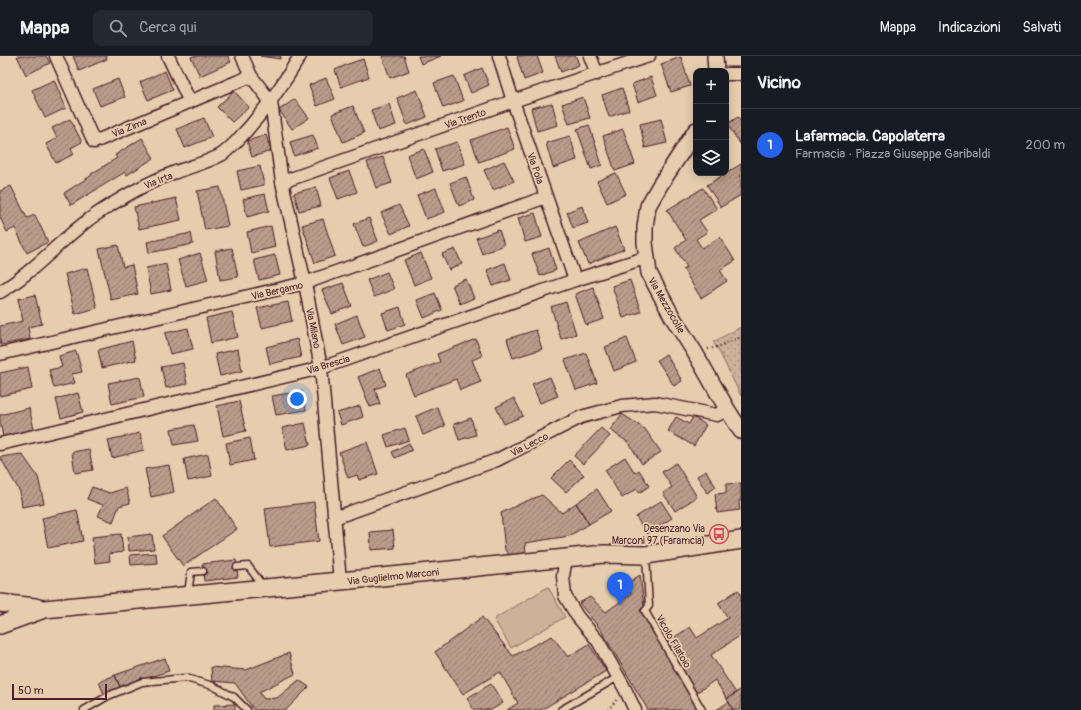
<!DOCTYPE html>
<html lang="it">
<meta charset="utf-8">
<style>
body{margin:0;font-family:Pangolin,sans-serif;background:#242831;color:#f1f3f6}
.controls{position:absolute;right:12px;top:12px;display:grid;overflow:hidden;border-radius:8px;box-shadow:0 2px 10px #0003}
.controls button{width:36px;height:36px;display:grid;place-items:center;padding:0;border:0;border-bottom:1px solid #363941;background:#171b24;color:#f1f3f6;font:20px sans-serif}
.scale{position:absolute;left:12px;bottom:10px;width:95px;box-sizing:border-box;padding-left:4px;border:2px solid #4a1f2b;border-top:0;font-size:11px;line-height:14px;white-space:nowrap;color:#4a1f2b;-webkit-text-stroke:3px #e6cdae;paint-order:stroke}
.you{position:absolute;left:297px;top:343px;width:14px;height:14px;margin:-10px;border:3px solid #fff;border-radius:50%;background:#1a73e8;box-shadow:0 0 0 6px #1a73e833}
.badge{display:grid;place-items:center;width:26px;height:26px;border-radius:50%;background:#2563eb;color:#fff;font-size:13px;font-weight:700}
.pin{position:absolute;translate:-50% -33px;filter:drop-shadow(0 1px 2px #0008)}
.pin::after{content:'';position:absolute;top:21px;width:14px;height:12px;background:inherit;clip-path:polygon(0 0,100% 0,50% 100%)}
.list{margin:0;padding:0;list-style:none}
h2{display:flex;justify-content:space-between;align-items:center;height:52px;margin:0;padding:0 16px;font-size:17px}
h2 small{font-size:13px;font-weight:400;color:#9ea1a6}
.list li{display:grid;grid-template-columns:26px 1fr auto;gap:12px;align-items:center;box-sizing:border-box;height:72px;padding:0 16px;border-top:1px solid #363941}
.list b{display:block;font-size:15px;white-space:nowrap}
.list p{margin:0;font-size:13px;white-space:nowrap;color:#9ea1a6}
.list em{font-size:13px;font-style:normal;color:#9ea1a6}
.icon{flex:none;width:22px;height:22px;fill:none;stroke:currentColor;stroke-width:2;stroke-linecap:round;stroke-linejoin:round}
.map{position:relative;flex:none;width:741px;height:654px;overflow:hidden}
header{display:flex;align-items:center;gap:24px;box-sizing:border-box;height:56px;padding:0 20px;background:#171b24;border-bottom:1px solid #363941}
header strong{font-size:19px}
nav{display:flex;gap:22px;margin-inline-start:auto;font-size:14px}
.search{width:280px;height:36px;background:#242831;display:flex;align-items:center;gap:10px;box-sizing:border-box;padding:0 14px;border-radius:8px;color:#9ea1a6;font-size:15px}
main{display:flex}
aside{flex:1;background:#171b24}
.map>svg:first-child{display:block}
.green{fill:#cdb199;stroke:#8c6862}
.park{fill:url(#park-dots);stroke:#8c6862}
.building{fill:url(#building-hatch);stroke:#4a1f2b}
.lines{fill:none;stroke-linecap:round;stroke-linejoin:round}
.service-casing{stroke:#4a1f2b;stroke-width:9}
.minor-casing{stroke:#4a1f2b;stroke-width:15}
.tertiary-casing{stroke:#4a1f2b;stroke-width:18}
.secondary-casing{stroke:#4a1f2b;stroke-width:20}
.path{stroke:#4a1f2b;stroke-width:2.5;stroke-dasharray:1 3;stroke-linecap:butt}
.service{stroke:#e6cdae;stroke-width:6}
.minor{stroke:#e6cdae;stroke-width:12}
.tertiary{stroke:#e6cdae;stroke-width:15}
.secondary{stroke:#e6cdae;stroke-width:17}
.labels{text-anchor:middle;stroke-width:3.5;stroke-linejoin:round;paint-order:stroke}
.street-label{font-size:10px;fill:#4a1f2b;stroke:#e6cdae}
.poi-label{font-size:10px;fill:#4a1f2b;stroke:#e6cdae;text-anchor:end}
</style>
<header>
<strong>Mappa</strong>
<div class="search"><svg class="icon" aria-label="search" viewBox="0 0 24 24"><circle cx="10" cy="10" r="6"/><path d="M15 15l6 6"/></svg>Cerca qui</div>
<nav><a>Mappa</a><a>Indicazioni</a><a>Salvati</a></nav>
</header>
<main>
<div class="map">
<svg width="741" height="654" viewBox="0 0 741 654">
<defs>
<pattern id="park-dots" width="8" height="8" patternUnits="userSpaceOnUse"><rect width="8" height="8" fill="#cdb199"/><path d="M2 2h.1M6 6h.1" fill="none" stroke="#a88f7d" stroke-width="1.8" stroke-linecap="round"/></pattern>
<pattern id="building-hatch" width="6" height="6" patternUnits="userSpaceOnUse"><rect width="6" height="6" fill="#ba9c8a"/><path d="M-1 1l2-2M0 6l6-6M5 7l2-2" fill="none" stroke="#997f71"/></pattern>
</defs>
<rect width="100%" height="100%" fill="#e6cdae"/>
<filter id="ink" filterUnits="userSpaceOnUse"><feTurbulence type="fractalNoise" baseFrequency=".025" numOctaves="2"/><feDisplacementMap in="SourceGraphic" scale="8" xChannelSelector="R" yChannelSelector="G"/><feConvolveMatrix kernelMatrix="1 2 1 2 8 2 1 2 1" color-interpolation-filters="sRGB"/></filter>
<g filter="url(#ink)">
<path class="green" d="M548 531 565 561 511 592 494 563Z"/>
<path class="park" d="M741 271V340L717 291 713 286Z"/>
<path class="building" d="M17 0H46L50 7 26 19Z
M73 0H106L107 3 79 15Z
M193 0H228L231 6 200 20 191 1Z
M260 0H281L280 3Z
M382 0H404L409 15 390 22Z
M418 0H441L421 8Z
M518 0H537L543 17 524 24 517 1Z
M555 0H576L579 9 561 16Z
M681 1 690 30 671 36 661 8Z
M363 3 369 21 341 31 335 14 348 8Z
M482 12 489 29 471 37 464 20Z
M165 15 173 34 148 44 140 26Z
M454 20 463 45 443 52 434 27Z
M651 21 657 39 638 46 632 28Z
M326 22 335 43 317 50 309 29Z
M118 23 125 41 100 50 93 33Z
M54 24 66 52 45 62 32 34Z
M622 32 629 54 609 61 602 39Z
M417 34 427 61 407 69 397 42Z
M234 35 249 51 232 66 217 51Z
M583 41 590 62 569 68 562 48Z
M295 43 309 62 292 73 279 54Z
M552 47 558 69 537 75 531 52Z
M389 48 396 69 378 75 371 54Z
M353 50 364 77 343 86 332 58Z
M738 61 741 65V89L727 68Z
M204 62 212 81 185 92 177 73Z
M70 63 82 86 71 92 74 98 56 107 46 88 57 82 52 72Z
M661 63 667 87 645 92 640 68Z
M589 69 602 109 591 113 577 73Z
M507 71 515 93 479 106 471 84Z
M623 73 635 108 615 115 603 80Z
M266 79 271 95 252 101 247 85Z
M313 79 318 92 294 100 290 86Z
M570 80 577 104 553 112 546 87Z
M142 82 154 102 127 119 125 116 71 149 64 137 92 119 91 118 117 102 115 99Z
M457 86 465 108 442 115 435 93Z
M424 93 433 116 416 123 407 99Z
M383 101 392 127 376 132 367 106Z
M504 105 514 125 493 134 484 114Z
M741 108V139L721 151 707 129Z
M260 110 264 129 241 134 237 115Z
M349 115 357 136 338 143 330 122Z
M616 117 626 138 607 147 597 125Z
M466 121 474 144 459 150 450 127Z
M11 130 27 162 35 159 48 186 27 197 15 172 7 176 0 161V135Z
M220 131 228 170 205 174 197 135Z
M316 131 321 150 299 155 294 137Z
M436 132 445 156 426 163 417 139Z
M703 132 717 153 699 164 707 176 696 183 702 192 720 181 735 205 720 214 727 225 701 242 683 213 687 211 675 192 686 184 667 154Z
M265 138 269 155 247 161 243 143Z
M176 142 181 164 139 173 134 151Z
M399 149 409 170 391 178 381 157Z
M582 150 588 167 573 172 567 156Z
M535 157 542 181 525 186 518 162Z
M369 162 378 185 363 191 354 168Z
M323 163 335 200 315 207 302 169Z
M271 170 275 191 251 197 247 176Z
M615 171 624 193 588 208 579 187Z
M499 174 504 189 482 198 476 182Z
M191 177 193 188 149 197 147 186Z
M118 189 123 211 132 209 138 238 111 244 99 193Z
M232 192 238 221 220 224 215 195Z
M549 192 556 214 540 220 532 198Z
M455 193 462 208 449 214 442 198Z
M200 197 208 224 186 230 178 204Z
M421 197 431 222 414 229 404 204Z
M275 199 280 219 259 224 254 204Z
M505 207 511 224 493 230 487 214Z
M166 208 171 234 151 238 146 212Z
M87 212 97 252 75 258 65 218Z
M387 216 394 233 374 241 367 224Z
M466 223 474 242 460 248 452 229Z
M630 224 641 256 623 262 612 230Z
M343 227 352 250 332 258 322 234Z
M593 231 604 263 586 269 575 238Z
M435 237 442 254 424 262 417 244Z
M35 239 42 268 28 271 30 283 1 289 0 284V270L23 265 18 243Z
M288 246 292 265 262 272 257 252Z
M566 246 576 278 561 283 551 251Z
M400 251 405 268 388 274 382 257Z
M232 256 238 281 211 287 206 262Z
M357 259 365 281 343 289 335 268Z
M188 272 193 293 170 298 165 277Z
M536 274 542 293 513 302 507 283Z
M627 282 636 306 614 315 605 291Z
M297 283 301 301 270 308 266 291Z
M476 283 482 300 472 304 481 326 460 334 456 323 414 339 406 319 440 306 437 298Z
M132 285 136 304 102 312 98 294Z
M238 293 242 315 220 320 215 298Z
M76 295 82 316 72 318 75 327 54 332 49 314 62 311 59 300Z
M586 297 597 327 576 334 565 304Z
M666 298 682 325 674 330 657 304Z
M183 307 187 328 166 332 161 311Z
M28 311 32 333 0 340V317Z
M380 312 386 329 375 333 380 348 370 351 358 321Z
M140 321 144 341 112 348 108 327Z
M550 321 558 340 540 347 532 328Z
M302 335 306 354 276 359 272 340Z
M78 337 83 356 61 362 56 343Z
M514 342 523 360 504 368 496 351Z
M239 345 246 375 223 380 217 350Z
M360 350 363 361 341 369 337 357Z
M437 351 445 370 423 379 416 360Z
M29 352 34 373 3 381 0 366V359Z
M622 358 645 373 661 396 642 408 629 387 610 374Z
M676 361 689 368 693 361 706 369 694 390 668 375Z
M471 362 476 379 459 384 454 368Z
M305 367 310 389 287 394 282 372Z
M194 369 198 385 174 389 171 373Z
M405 372 409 384 388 391 384 379Z
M601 372 610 380 583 408 574 400Z
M140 377 144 394 112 402 108 384Z
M250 382 254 404 230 409 226 387Z
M367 386 378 418 359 424 357 419 348 422 339 396Z
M409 387 412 394 395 402 392 396Z
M89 393 93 414 75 417 72 396Z
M22 398 38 421 44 447 22 451 20 436 0 401Z
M208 398 212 420 188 425 184 403Z
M625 401 635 417 639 414 649 430 639 437 637 433 622 442 605 414Z
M569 404 584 419 566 436 551 422Z
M676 407 697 441 675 455 663 437 672 431 662 416Z
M169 409 174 436 151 441 145 413Z
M706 415 716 431 707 437 697 420Z
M741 427V445H739L740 454 717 457 715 438 726 437V428Z
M92 431 110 437 126 432 130 447 119 450 113 466 98 460 103 449 87 443Z
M597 433 611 455 589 468 576 447Z
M542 439 562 457 576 447 589 468 569 480 525 487 526 497 509 499 505 494 501 457 524 446Z
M216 442 237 473 183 510 162 480Z
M661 445 672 462 647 478 636 461Z
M314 446 319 485 270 491 265 452Z
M77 454 83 485 48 492 42 462Z
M393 474 395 492 371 494 370 476Z
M121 478 123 496 109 498 110 505 95 507 92 481Z
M152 478 154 493 129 495 128 481Z
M156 497 157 507 131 509 130 499Z
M236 504 238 521 204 525 202 508Z
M640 519 644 551 640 554 700 654H648L601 574 579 547 590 541 606 556 631 538 626 528Z
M738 534 741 538V579L711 599 736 637 727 643 715 624 696 637 667 586 690 571 697 582 728 562 718 547Z
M482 561 513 600 552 580 568 601 589 588 606 615 541 654H507L518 647 500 616 463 638 435 596Z
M289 597 295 618 259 636 264 643 277 642 299 624 309 631 286 654H254L235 627 212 625 211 611 246 614Z
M165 602 169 615 120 631 115 619Z
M115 619 120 631 104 638 99 626Z
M491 628 503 647 491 654H474L467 642Z
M741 633V654H733L727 643Z
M729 646 733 654H716Z
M235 648V654H214V649Z"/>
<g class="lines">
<g class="service-casing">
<path id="service" d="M646 500 649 550 645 555 702 654
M237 511 248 510 263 530
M188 537 191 516 203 515
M84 654 108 640 142 626 186 622 213 630 234 641 247 654
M561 654 618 621"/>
</g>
<g class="minor-casing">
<path id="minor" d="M56 0 94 86 251 20
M168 0 190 46
M242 0 251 20 271 46 282 126 305 227 321 312 340 525
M499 0 513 45 575 224
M590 0 597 18
M726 18H741
M282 126 513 45 649 0
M0 236C34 216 59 185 91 162 117 144 144 128 173 117 189 111 206 107 221 99 226 96 230 91 235 87 260 61 282 31 300 0
M0 298 305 227 546 141
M0 388 321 312 575 224 648 201
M334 462 497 404 581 361 622 350 655 347 717 359 727 353
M566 502 563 520 565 540 577 560 598 585 625 633 635 654"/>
</g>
<g class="tertiary-casing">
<path id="tertiary" d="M715 0 716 15
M696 74 660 129 648 150 645 171V187L649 217 673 262 694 295 727 353 741 375"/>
</g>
<g class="secondary-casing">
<path id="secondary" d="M0 547 35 551 42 553
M0 569 44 553 372 522 604 498 646 499 741 484"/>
</g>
<path class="path" d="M708 293 717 291 741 281
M608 654 617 643"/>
<use href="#service" class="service"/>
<use href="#minor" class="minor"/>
<use href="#tertiary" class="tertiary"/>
<use href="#secondary" class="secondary"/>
</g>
</g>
<defs>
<g id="bus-ring" transform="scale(1)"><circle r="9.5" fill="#e6cdae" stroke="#d1495b" stroke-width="1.5"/><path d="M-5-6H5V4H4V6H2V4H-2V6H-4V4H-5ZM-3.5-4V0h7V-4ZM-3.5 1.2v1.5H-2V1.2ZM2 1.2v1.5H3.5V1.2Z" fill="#d1495b"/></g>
</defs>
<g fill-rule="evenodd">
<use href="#bus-ring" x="719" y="478"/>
</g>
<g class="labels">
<g class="street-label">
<text transform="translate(465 62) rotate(-19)" y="4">Via Trento</text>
<text transform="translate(129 71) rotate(-22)" y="4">Via Zima</text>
<text transform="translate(536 112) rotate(71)" y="4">Via Pola</text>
<text transform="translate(158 124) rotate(-22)" y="4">Via Irta</text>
<text transform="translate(277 234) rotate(-13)" y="4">Via Bergamo</text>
<text transform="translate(667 249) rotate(60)" y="4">Via Mezzocolle</text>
<text transform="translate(314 272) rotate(79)" y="4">Via Milano</text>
<text transform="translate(328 308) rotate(-17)" y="4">Via Brescia</text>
<text transform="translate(529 388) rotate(-27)" y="4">Via Lecco</text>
<text transform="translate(393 520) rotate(-6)" y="4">Via Guglielmo Marconi</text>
<text transform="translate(674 585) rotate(60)" y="4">Vicolo Filatoio</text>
</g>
<g class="poi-label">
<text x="705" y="476">Desenzano Via<tspan x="705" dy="12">Marconi 97 (Faramcia)</tspan></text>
</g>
</g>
</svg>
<div class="controls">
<button>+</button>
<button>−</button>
<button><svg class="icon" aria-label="layers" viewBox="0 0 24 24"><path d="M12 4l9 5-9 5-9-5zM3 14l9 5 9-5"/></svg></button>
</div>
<div class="scale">50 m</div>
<div class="you"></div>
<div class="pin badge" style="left:620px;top:549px">1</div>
</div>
<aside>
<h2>Vicino<small></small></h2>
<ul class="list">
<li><span class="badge">1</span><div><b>Lafarmacia. Capolaterra</b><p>Farmacia · Piazza Giuseppe Garibaldi</p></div><em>200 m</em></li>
</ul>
</aside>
</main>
